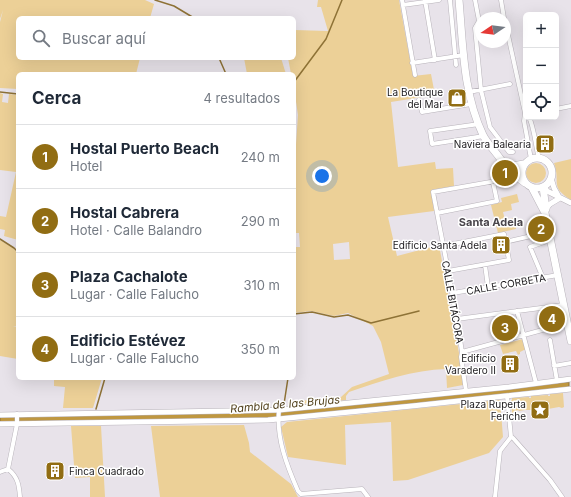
<!DOCTYPE html>
<html lang="es">
<meta charset="utf-8">
<style>
body{margin:0;font-family:Inter,sans-serif;background:#f6f6f7;color:#1f2937}
.controls{position:absolute;right:12px;top:12px;display:grid;overflow:hidden;border-radius:6px;box-shadow:0 4px 16px #0002}
.controls button{width:36px;height:36px;display:grid;place-items:center;padding:0;border:0;border-bottom:1px solid #e0e1e3;background:#fff;color:#1f2937;font:20px sans-serif}
.compass{position:absolute;left:475px;top:12px;width:36px;height:36px;border-radius:50%;background:#fff;box-shadow:0 4px 16px #0002;rotate:257deg}
.you{position:absolute;left:322px;top:176px;width:14px;height:14px;margin:-10px;border:3px solid #fff;border-radius:50%;background:#1a73e8;box-shadow:0 0 0 6px #1a73e833}
.badge{display:grid;place-items:center;width:26px;height:26px;border-radius:50%;background:#916d13;color:#fff;font-size:13px;font-weight:700}
.pin{position:absolute;translate:-50% -50%;border:2px solid #fff;box-shadow:0 1px 4px #0006}
.list{margin:0;padding:0;list-style:none}
h2{display:flex;justify-content:space-between;align-items:center;height:52px;margin:0;padding:0 16px;font-size:17px}
h2 small{font-size:13px;font-weight:400;color:#747a83}
.list li{display:grid;grid-template-columns:26px 1fr auto;gap:12px;align-items:center;box-sizing:border-box;height:64px;padding:0 16px;border-top:1px solid #e0e1e3}
.list b{display:block;font-size:15px;white-space:nowrap}
.list p{margin:0;font-size:13px;white-space:nowrap;color:#747a83}
.list em{font-size:13px;font-style:normal;color:#747a83}
.icon{flex:none;width:22px;height:22px;fill:none;stroke:currentColor;stroke-width:2;stroke-linecap:round;stroke-linejoin:round}
.map{position:relative;flex:none;width:571px;height:497px;overflow:hidden}
.search{position:absolute;background:#fff;box-shadow:0 4px 16px #0002;left:16px;top:16px;width:280px;height:44px;display:flex;align-items:center;gap:10px;box-sizing:border-box;padding:0 14px;border-radius:6px;color:#747a83;font-size:15px}
.panel{position:absolute;background:#fff;box-shadow:0 4px 16px #0002;left:16px;top:72px;width:280px;height:308px;border-radius:6px}
.map>svg:first-child{display:block}
.green{fill:#ecd097;fill-rule:evenodd}
.water{fill:#bf9740;stroke:#8e7236}
.lines{fill:none;stroke-linecap:round;stroke-linejoin:round}
.stream{stroke:#8e7236;stroke-width:1.5}
.minor-casing{stroke:#b8b3ba;stroke-width:5}
.tertiary-casing{stroke:#b8b3ba;stroke-width:6}
.trunk-casing{stroke:#b8b3ba;stroke-width:8}
.minor{stroke:#fff;stroke-width:4}
.tertiary{stroke:#fff;stroke-width:5}
.trunk{stroke:#fff;stroke-width:7}
.labels{text-anchor:middle;stroke-width:3;stroke-linejoin:round;paint-order:stroke}
.poi-label{font-size:10px;fill:#1c1a1d;stroke:#fff;text-anchor:end}
.street-label{font-size:10px;fill:#1c1a1d;stroke:#fff}
.neighbourhood-label{font-size:11px;font-weight:bold;fill:#49454b;stroke:#fff}
.water-label{font-size:11px;font-style:italic;fill:#51401b;stroke:#fff}
</style>
<div class="map">
<svg width="571" height="497" viewBox="0 0 571 497">
<rect width="100%" height="100%" fill="#e8e3ea"/>
<path class="green" d="M0 0H145L154 4 150 18H18V58H140L136 74H18V89L0 88V22L3 10 0 19Z
M318 0H399L413 76 431 74 435 95 391 102 398 167 435 162 436 169 453 168 454 186 431 190 434 211 388 217 397 256 439 245 459 353 463 385 447 388 446 369C414 370 380 381 349 392L346 396V400L288 405V402L341 397 352 387 389 374 381 342 373 326 348 313 334 316 311 311 294 313V247H300L299 233H294V174L298 115 294 88V74H291L288 58H294V30L328 31 321 7H317ZM349 242 350 259 334 260 333 244Z
M244 58H281L286 74H247Z
M0 93 3 94 2 102 8 103 9 94 18 95V240L4 236 5 230 0 229V216L6 217 16 172 0 170Z
M571 159V200C549 186 561 183 554 163Z
M526 173a10 10 0 1 1 20 0a10 10 0 1 1-20 0Z
M517 194 519 202 511 204 512 210 503 212 505 220 514 218 516 229 498 233 491 205 502 202 501 198Z
M0 240 13 248 18 253V326H13L18 327V359L0 356V316H2V320V316H0V287H4H0Z
M523 339 526 349 520 352V354L518 355 516 351 503 354 500 345Z
M54 378H102L93 408H63L65 387 54 386Z
M563 393 564 407 562 408 559 407 548 409 547 407 540 409V408H535V410H525L519 411 518 410 512 413 511 400H512V398L529 397V398H531V396L548 395V396H550V394Z
M500 400 503 437 489 453 408 480 393 481 391 422 345 425 346 465 288 457 281 427 287 422Z
M244 425 249 443 250 452 291 484 298 497H160L151 426Z
M101 426 105 497H90V477L75 478 71 426Z"/>
<path class="water" d="M569 382V388L270 418 0 423V416L216 413Z"/>
<g class="lines">
<path class="stream" d="M155 0 174 6 194 18
M219 58 226 74
M294 82 326 39 342 0
M0 92 18 94
M0 239 14 248 18 252
M294 314 312 312 334 317 348 315 371 323 419 311
M284 404 288 378
M96 409 105 378"/>
<g class="minor-casing">
<path id="minor" d="M402 0 415 75
M425 0 435 60
M450 0 456 65
M475 0 479 21 475 28 481 90 490 127 509 152H513
M501 0 504 18
M403 5 439 0
M505 21 525 113 524 121 531 159
M412 63 464 55
M469 92 510 84
M419 100 422 112 471 104
M556 109 571 106
M529 117C535 130 535 145 539 158
M479 124 430 131 432 144 484 136
M437 213 497 201 493 182
M505 242 549 232
M443 246 504 234 509 260 448 271
M485 265 488 287
M543 278 530 247 550 240
M453 293 558 275
M517 311 536 383
M457 319 564 305
M550 340 557 381
M462 352 568 323
M554 366 571 363
M466 391 461 357 462 352C454 298 443 245 433 192L513 178 516 177
M507 396 511 437 513 438 550 480 562 497
M279 410C276 438 287 466 298 491L301 494 362 489 368 497
M8 469 17 424V414
M8 469C18 477 19 485 20 497
M0 472 8 469
M495 497 500 451 511 437"/>
</g>
<g class="tertiary-casing">
<path id="tertiary" d="M551 178 554 188 559 197
M545 187 547 191 571 203
M546 209 550 204 560 198
M0 415 279 410 509 387 571 379
M0 424 268 420 412 406 571 389"/>
</g>
<g class="trunk-casing">
<path id="trunk" d="M459 0C463 45 463 93 483 135 487 143 494 150 499 157 507 168 513 175 525 183
M522 173a15 15 0 1 1 30 0a15 15 0 1 1-30 0Z
M503 162 512 166 524 164
M543 187 546 209
M532 188 545 213 571 341"/>
</g>
<use href="#minor" class="minor"/>
<use href="#tertiary" class="tertiary"/>
<use href="#trunk" class="trunk"/>
</g>
<defs>
<g id="shop-square" transform="scale(1)"><rect x="-9" y="-9" width="18" height="18" rx="4" fill="#916d13" stroke="#fff"/><path d="M-5-2.5h2.3a2.7 3.5 0 0 1 5.4 0H5L5.5 6h-11ZM-1.5-2.5h3a1.5 2.3 0 0 0-3 0Z" fill="#fff"/></g>
<g id="building-square" transform="scale(1)"><rect x="-9" y="-9" width="18" height="18" rx="4" fill="#916d13" stroke="#fff"/><path d="M-4-6H4V6H1V3H-1V6H-4ZM-2.5-4.3h1.7v1.8h-1.7ZM.8-4.3h1.7v1.8H.8ZM-2.5-1h1.7V.8h-1.7ZM.8-1h1.7V.8H.8Z" fill="#fff"/></g>
<g id="sight-square" transform="scale(1)"><rect x="-9" y="-9" width="18" height="18" rx="4" fill="#916d13" stroke="#fff"/><path d="M0-6L1.8-2.2L6-1.7L2.9 1.2L3.7 5.4L0 3.3L-3.7 5.4L-2.9 1.2L-6-1.7L-1.8-2.2Z" fill="#fff"/></g>
</defs>
<g fill-rule="evenodd">
<use href="#shop-square" x="457" y="98"/>
<use href="#building-square" x="545" y="144"/>
<use href="#building-square" x="501" y="245"/>
<use href="#building-square" x="510" y="364"/>
<use href="#sight-square" x="540" y="410"/>
<use href="#building-square" x="55" y="471"/>
</g>
<g class="labels">
<g class="poi-label">
<text x="443" y="96">La Boutique<tspan x="443" dy="12">del Mar</tspan></text>
<text x="531" y="148">Naviera Balearia</text>
<text x="487" y="249">Edificio Santa Adela</text>
<text x="496" y="362">Edificio<tspan x="496" dy="12">Varadero II</tspan></text>
<text x="526" y="408">Plaza Ruperta<tspan x="526" dy="12">Feriche</tspan></text>
<text x="69" y="475" text-anchor="start">Finca Cuadrado</text>
</g>
<g class="street-label">
<text transform="translate(506 284) rotate(-10)" y="4">CALLE CORBETA</text>
<text transform="translate(453 302) rotate(80)" y="4">CALLE BITÁCORA</text>
</g>
<g class="neighbourhood-label">
<text x="491" y="226">Santa Adela</text>
</g>
<g class="water-label">
<text transform="translate(285 404) rotate(-5)" y="4">Rambla de las Brujas</text>
</g>
</g>
</svg>
<div class="controls">
<button>+</button>
<button>−</button>
<button><svg class="icon" aria-label="locate" viewBox="0 0 24 24"><circle cx="12" cy="12" r="6"/><path d="M12 2v4M12 18v4M2 12h4M18 12h4"/></svg></button>
</div>
<svg class="compass" viewBox="-18 -18 36 36"><path d="M0-13l5 13h-10z" fill="#e53935"/><path d="M0 13l5-13h-10z" fill="#747a83"/></svg>
<div class="you"></div>
<div class="pin badge" style="left:505px;top:173px">1</div>
<div class="pin badge" style="left:541px;top:229px">2</div>
<div class="pin badge" style="left:505px;top:328px">3</div>
<div class="pin badge" style="left:552px;top:319px">4</div>
<div class="search"><svg class="icon" aria-label="search" viewBox="0 0 24 24"><circle cx="10" cy="10" r="6"/><path d="M15 15l6 6"/></svg>Buscar aquí</div>
<section class="panel">
<h2>Cerca<small>4 resultados</small></h2>
<ul class="list">
<li><span class="badge">1</span><div><b>Hostal Puerto Beach</b><p>Hotel</p></div><em>240 m</em></li>
<li><span class="badge">2</span><div><b>Hostal Cabrera</b><p>Hotel · Calle Balandro</p></div><em>290 m</em></li>
<li><span class="badge">3</span><div><b>Plaza Cachalote</b><p>Lugar · Calle Falucho</p></div><em>310 m</em></li>
<li><span class="badge">4</span><div><b>Edificio Estévez</b><p>Lugar · Calle Falucho</p></div><em>350 m</em></li>
</ul>
</section>
</div>
